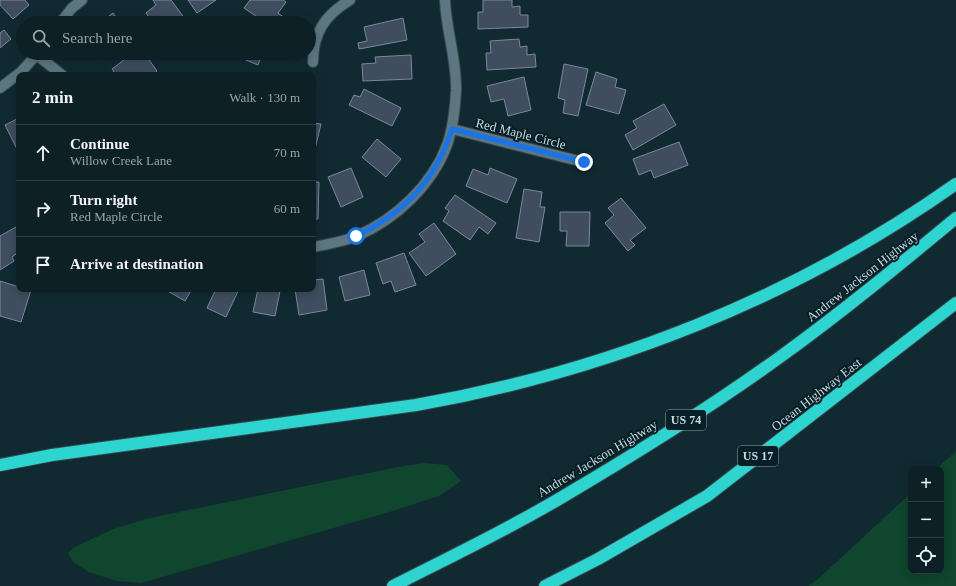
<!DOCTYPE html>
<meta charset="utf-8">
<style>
body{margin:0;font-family:"Times New Roman",serif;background:#1b2d32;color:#f1f3f6}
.controls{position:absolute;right:12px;bottom:12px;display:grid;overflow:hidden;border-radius:8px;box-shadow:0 2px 10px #0003}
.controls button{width:36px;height:36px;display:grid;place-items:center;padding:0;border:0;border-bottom:1px solid #2d3e43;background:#0d2026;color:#f1f3f6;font:20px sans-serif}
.stop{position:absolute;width:12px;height:12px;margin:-9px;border:3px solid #1a73e8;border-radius:50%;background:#fff}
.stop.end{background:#1a73e8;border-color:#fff;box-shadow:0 1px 4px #0008}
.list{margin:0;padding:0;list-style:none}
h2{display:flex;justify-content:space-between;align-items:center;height:52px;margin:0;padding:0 16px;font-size:17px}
h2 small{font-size:13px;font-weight:400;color:#9aa3a7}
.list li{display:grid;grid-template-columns:26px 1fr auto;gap:12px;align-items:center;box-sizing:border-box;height:56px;padding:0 16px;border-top:1px solid #2d3e43}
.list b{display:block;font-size:15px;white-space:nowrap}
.list p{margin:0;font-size:13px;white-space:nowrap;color:#9aa3a7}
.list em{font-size:13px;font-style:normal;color:#9aa3a7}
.icon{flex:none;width:22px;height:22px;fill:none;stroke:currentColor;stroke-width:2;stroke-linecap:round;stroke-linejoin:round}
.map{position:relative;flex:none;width:956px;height:586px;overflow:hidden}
.search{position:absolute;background:#0d2026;box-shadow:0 2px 10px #0003;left:16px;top:16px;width:300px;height:44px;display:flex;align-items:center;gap:10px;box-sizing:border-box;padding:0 14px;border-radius:22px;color:#9aa3a7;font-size:15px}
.panel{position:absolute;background:#0d2026;box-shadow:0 2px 10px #0003;left:16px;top:72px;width:300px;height:220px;border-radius:8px}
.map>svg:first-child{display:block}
.green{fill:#10452e}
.building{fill:#3f4d5f;stroke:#7a899d}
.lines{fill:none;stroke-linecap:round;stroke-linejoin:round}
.minor-casing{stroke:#35464d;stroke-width:12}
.motorway-casing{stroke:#35464d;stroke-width:14}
.minor{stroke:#5c7781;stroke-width:10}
.motorway{stroke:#2ed4cf;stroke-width:12}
.route{stroke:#1a73e8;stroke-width:5}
.labels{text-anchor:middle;stroke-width:4;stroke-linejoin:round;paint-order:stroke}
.shield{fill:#072028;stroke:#90a2a8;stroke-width:1}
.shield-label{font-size:12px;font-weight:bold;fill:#cbdadf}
.street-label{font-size:13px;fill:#cbdadf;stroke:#072028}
</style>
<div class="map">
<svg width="956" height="586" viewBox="0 0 956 586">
<rect width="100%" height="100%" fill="#112a32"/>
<path class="green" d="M956 451V586H808L818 579 911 493V571H941V469H936Z
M425 463 447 465 461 481 439 496 393 511 141 583 117 581 89 572 73 562 68 553 73 548 113 529 150 518 403 466Z"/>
<path class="building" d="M0 0H25L29 5 13 19 0 5Z
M153 0H171L188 23H153L146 13 156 5Z
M188 0H216L197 13Z
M250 0H283L286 2 278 13 285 18 281 23H266L244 8Z
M483 0H512V7L520 6V15H528V27L478 29V12H483Z
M113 13 120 23H100Z
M403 18 407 40 359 49 358 43 367 41 364 27Z
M4 30 11 39 0 48V33Z
M519 39 520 47 527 46V55L535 54 536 67 487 70 486 53H491L490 41Z
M93 53H108L99 60Z
M133 53H144L157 71 152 75H116L112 69Z
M229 53H268L267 56 262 54 258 65Z
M411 55 412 79 363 81 362 64 376 63 375 57Z
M564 64 588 69 578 116 563 113 565 100 558 98Z
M596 72 617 79 615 87 626 90 619 114 586 105Z
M524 77 531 110 508 116 504 99 491 102 487 86Z
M364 89 401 108 392 126 349 105 354 95 360 97Z
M664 104 676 125 633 150 625 135 637 128 633 121Z
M19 118V153L5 125Z
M313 123 321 124 314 153H313Z
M377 139 401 159 386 177 362 157Z
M679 142 688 165 654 178 651 170 639 175 633 159Z
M351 168 363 197 341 207 328 177Z
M490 168 517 179 507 203 466 186 473 169 488 175Z
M313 182H319L318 219H313Z
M524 189 542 192 540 207H545L539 242 516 238Z
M455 195 496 223 488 234 479 227 470 240 443 221 449 211 445 208Z
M621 198 646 228 630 240 635 245 628 251 605 223 614 215 608 208Z
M560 212H590L589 246H566L567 231H560Z
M434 223 456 254 426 276 409 253 425 242 419 234Z
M16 227 19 233V252L12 257 14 261 0 270V236Z
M404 253 416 285 395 292 391 281 383 284 376 263Z
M364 270 370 295 345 301 339 277Z
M323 279 327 310 299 315 295 289H313V280Z
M0 281 19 287V289L31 290 21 322 0 316Z
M164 289H192L185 301Z
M216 289H239L226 317 207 308Z
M258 289H270L280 291 275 316 253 312Z"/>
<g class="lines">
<g class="minor-casing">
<path id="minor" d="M60 23 72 8 82 0
M37 55 62 75
M313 62C313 33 325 15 350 0
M0 88 21 72 38 53
M452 129 583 162
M313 247C328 244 343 242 357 236 396 219 432 185 447 145 453 128 455 109 456 91 457 60 446 30 445 0"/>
</g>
<g class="motorway-casing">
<path id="motorway" d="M0 465 52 455 416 405C609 371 795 298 956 184
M393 586C450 557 509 529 564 496 637 453 711 407 780 357 841 313 898 266 956 218
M545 586 598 559 707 496 956 303"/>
</g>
<use href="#minor" class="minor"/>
<use href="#motorway" class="motorway"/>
</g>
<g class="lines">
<path class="route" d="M356 236C404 213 436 180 452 129L584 162"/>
</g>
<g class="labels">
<g class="shield">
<rect x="666" y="410" width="40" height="20" rx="3"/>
<rect x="738" y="446" width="40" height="20" rx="3"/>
</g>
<g class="shield-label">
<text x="686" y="424">US 74</text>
<text x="758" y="460">US 17</text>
</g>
<g class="street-label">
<text transform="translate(521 133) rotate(14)" y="5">Red Maple Circle</text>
<text transform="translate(862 276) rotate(-38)" y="5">Andrew Jackson Highway</text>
<text transform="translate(816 394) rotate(-38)" y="5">Ocean Highway East</text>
<text transform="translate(597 458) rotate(-31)" y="5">Andrew Jackson Highway</text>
</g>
</g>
</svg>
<div class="controls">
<button>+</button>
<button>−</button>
<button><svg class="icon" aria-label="locate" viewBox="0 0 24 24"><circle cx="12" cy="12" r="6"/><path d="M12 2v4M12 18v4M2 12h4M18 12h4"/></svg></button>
</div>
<div class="stop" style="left:356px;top:236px"></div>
<div class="stop end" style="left:584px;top:162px"></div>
<div class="search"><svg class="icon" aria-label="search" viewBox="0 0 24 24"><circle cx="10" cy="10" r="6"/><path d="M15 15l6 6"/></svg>Search here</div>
<section class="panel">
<h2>2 min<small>Walk · 130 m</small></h2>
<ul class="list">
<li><svg class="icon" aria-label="ahead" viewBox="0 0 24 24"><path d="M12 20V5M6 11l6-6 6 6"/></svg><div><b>Continue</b><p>Willow Creek Lane</p></div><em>70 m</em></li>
<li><svg class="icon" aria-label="right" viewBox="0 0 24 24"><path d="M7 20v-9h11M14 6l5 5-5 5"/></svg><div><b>Turn right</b><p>Red Maple Circle</p></div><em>60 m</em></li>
<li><svg class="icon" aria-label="arrive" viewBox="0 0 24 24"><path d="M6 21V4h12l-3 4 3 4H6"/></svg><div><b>Arrive at destination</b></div></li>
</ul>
</section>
</div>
